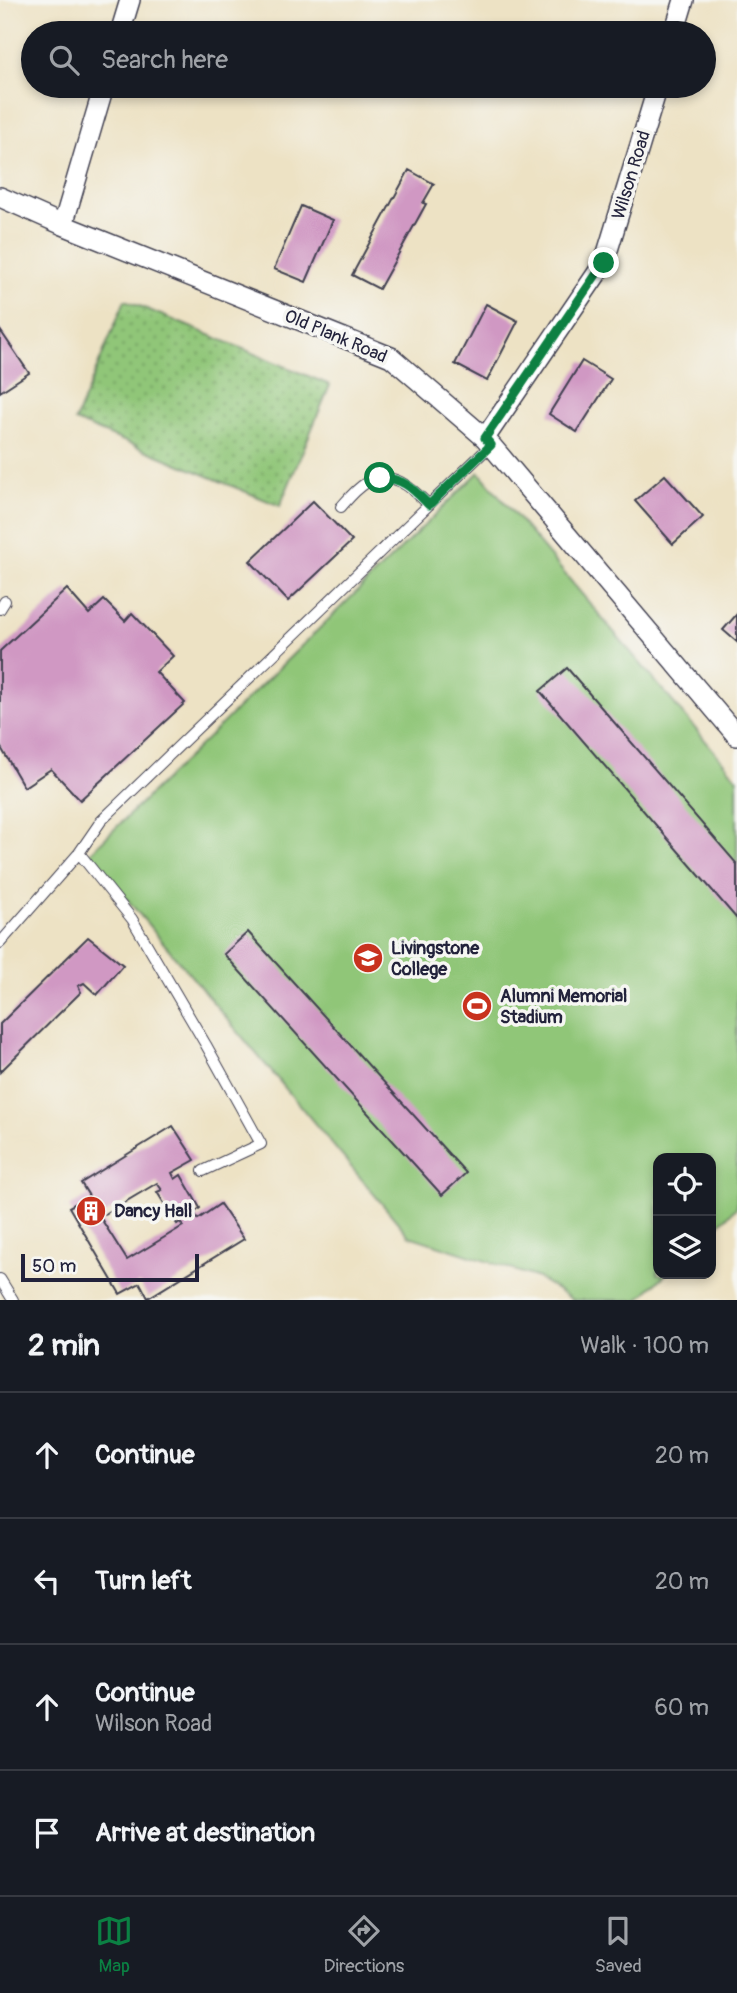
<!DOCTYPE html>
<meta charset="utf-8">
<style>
body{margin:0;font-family:Pangolin,sans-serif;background:#20242c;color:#f1f3f6}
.controls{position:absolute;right:21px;bottom:21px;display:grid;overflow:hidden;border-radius:14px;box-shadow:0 4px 10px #0003}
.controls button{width:63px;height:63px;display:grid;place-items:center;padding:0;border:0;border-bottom:2px solid #363941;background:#171b24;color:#f1f3f6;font:35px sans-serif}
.scale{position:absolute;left:21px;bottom:18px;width:178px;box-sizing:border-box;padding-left:7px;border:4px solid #22223b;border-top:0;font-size:19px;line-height:24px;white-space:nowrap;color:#22223b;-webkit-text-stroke:5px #f6f6f2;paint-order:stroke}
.stop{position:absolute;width:21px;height:21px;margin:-16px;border:5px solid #0b8043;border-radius:50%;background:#fff}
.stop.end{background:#0b8043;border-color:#fff;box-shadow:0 2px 7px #0008}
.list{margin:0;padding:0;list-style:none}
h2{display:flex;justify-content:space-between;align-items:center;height:91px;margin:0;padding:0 28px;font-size:30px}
h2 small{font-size:23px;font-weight:400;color:#9ea1a6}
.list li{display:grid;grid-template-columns:46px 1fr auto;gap:21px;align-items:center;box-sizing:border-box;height:126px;padding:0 28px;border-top:2px solid #363941}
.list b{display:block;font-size:26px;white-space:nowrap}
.list p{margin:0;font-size:23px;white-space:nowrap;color:#9ea1a6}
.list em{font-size:23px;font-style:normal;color:#9ea1a6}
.icon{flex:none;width:38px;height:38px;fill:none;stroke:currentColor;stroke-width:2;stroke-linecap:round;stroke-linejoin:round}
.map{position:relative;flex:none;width:737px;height:1300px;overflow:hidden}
.search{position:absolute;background:#171b24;box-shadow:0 4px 10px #0003;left:21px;right:21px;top:21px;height:77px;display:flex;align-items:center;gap:18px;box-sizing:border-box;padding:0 24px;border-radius:38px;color:#9ea1a6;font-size:26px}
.sheet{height:595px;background:#171b24}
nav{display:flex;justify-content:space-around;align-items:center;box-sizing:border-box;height:98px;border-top:2px solid #363941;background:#171b24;font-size:19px;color:#9ea1a6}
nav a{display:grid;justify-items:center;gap:4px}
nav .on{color:#0b8043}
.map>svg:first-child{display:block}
.green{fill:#90c678;stroke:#59745a;stroke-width:2}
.park{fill:url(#park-dots);stroke:#59745a;stroke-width:2}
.building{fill:#d098c3;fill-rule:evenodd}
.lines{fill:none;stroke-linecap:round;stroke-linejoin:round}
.service-casing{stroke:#403f50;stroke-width:12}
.minor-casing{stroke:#403f50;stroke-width:22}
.service{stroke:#fff;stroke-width:10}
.minor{stroke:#fff;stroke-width:19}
.route{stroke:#0b8043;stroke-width:9}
.labels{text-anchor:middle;stroke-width:7;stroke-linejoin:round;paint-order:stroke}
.street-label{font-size:18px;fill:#22223b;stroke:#f6f6f2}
.poi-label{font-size:18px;font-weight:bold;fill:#22223b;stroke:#f6f6f2;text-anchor:start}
</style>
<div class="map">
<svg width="737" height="1300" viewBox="0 0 737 1300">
<defs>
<pattern id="park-dots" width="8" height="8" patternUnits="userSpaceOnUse" patternTransform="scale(1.75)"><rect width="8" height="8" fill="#90c678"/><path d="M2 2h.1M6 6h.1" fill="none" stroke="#75a064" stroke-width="1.8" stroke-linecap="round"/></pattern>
</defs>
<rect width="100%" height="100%" fill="#f6f6f2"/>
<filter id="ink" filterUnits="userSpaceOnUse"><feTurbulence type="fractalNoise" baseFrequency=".0143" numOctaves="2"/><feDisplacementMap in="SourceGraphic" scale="14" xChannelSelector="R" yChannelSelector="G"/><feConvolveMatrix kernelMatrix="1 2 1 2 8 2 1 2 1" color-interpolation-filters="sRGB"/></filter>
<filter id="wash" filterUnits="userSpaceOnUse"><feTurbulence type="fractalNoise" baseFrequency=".00686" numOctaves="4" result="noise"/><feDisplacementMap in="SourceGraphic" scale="28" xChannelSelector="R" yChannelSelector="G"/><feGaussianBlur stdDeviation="1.57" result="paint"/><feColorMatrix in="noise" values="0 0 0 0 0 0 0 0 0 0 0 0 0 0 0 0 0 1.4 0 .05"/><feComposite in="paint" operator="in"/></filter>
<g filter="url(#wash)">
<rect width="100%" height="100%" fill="#ede2c4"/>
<path class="green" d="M479 472 737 778V1207L711 1232V1158H658V1274H666L638 1300H573L538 1278 409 1236 89 854Z"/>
<path class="park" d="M125 300 330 385 280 506 75 421Z"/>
<g id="blocks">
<path class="building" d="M409 170 434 184 423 203 426 204 379 289 352 275Z
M301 206 333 220 306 282 274 269Z
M486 304 518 321 487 381 455 364Z
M0 330 29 373 0 392Z
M582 361 611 379 577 432 549 414Z
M665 475 703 517 673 544 635 501Z
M313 501 352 541 288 601 250 561Z
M67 589 89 614 104 600 125 621 132 613 173 656 156 672 185 703 80 800 51 769 24 787 0 746V651Z
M737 614V642L723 630Z
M567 668 737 864V919L540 691Z
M248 932 466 1173 442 1195 224 954Z
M88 937 123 965 97 995 84 983 78 986 81 992 0 1072V1024Z
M173 1126 195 1160 172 1173 175 1179 181 1175 200 1208 194 1213 198 1219 220 1204 244 1239 148 1298 140 1283 120 1294 69 1207 89 1196 81 1183ZM157 1183 162 1190 157 1192 177 1224 180 1222 183 1226 127 1260 100 1217Z"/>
</g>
</g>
<g filter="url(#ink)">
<use href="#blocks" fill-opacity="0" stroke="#403f50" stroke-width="2"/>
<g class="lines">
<g class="service-casing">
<path id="service" d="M341 507C348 499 356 489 366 483 391 468 412 488 429 505
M0 609 5 601
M79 853 132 919 206 1045 261 1144 203 1171
M0 943 79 853 101 821 491 445
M0 1279 13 1300"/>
</g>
<g class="minor-casing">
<path id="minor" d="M120 33 130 0
M674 33 684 0
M0 197 63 225 391 357 485 438 737 736
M63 225 104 86
M485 438 604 263 658 86"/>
</g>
<use href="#service" class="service"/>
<use href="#minor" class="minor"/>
</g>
</g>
<g class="lines" filter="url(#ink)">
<path class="route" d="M380 478C403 477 414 490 429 505L491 445 485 438 604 263"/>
</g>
<defs>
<g id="university-disc" transform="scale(1.575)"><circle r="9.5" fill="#c8321e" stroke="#f6f6f2"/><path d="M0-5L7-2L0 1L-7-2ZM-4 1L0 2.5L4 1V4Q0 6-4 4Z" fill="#fff"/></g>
<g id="stadium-disc" transform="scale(1.575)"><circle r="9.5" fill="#c8321e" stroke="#f6f6f2"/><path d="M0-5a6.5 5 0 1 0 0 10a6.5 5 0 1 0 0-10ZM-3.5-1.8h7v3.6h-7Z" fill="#fff"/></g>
<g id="building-disc" transform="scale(1.575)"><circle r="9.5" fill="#c8321e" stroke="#f6f6f2"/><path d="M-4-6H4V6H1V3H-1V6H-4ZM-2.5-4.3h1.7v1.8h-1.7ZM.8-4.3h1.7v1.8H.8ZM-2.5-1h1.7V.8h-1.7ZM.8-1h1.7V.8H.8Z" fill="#fff"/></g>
</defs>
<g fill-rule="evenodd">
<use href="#university-disc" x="368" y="958"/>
<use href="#stadium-disc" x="477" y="1006"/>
<use href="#building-disc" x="91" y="1211"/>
</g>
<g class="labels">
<g class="street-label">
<text transform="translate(631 175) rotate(-73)" y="6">Wilson Road</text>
<text transform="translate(336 336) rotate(23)" y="6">Old Plank Road</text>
</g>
<g class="poi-label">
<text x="391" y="954">Livingstone<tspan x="391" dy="21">College</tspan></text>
<text x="500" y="1002">Alumni Memorial<tspan x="500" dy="21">Stadium</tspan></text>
<text x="114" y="1217">Dancy Hall</text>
</g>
</g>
</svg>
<div class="controls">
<button><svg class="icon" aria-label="locate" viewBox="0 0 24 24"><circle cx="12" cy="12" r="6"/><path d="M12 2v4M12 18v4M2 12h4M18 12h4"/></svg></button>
<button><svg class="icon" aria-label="layers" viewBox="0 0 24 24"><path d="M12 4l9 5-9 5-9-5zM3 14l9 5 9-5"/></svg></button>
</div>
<div class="scale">50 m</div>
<div class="stop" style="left:380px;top:478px"></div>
<div class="stop end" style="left:604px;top:263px"></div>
<div class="search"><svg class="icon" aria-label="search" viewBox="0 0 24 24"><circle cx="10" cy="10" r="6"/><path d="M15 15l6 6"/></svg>Search here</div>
</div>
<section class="sheet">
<h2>2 min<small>Walk · 100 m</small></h2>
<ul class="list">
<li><svg class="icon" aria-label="ahead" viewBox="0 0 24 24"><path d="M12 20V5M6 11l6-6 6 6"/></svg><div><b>Continue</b></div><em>20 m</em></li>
<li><svg class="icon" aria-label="left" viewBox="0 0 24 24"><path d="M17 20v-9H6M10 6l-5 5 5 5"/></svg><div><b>Turn left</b></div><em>20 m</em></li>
<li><svg class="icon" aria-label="ahead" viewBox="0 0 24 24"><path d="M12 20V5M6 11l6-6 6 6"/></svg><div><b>Continue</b><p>Wilson Road</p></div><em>60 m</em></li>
<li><svg class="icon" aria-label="arrive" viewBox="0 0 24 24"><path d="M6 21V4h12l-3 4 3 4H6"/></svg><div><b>Arrive at destination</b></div></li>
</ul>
</section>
<nav>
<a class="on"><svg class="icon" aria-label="map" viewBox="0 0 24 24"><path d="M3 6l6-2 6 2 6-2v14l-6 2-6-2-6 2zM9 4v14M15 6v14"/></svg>Map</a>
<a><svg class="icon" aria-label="directions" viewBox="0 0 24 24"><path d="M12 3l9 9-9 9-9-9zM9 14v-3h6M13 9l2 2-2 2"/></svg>Directions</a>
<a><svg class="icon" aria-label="saved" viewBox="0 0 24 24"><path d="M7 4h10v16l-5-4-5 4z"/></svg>Saved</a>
</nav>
